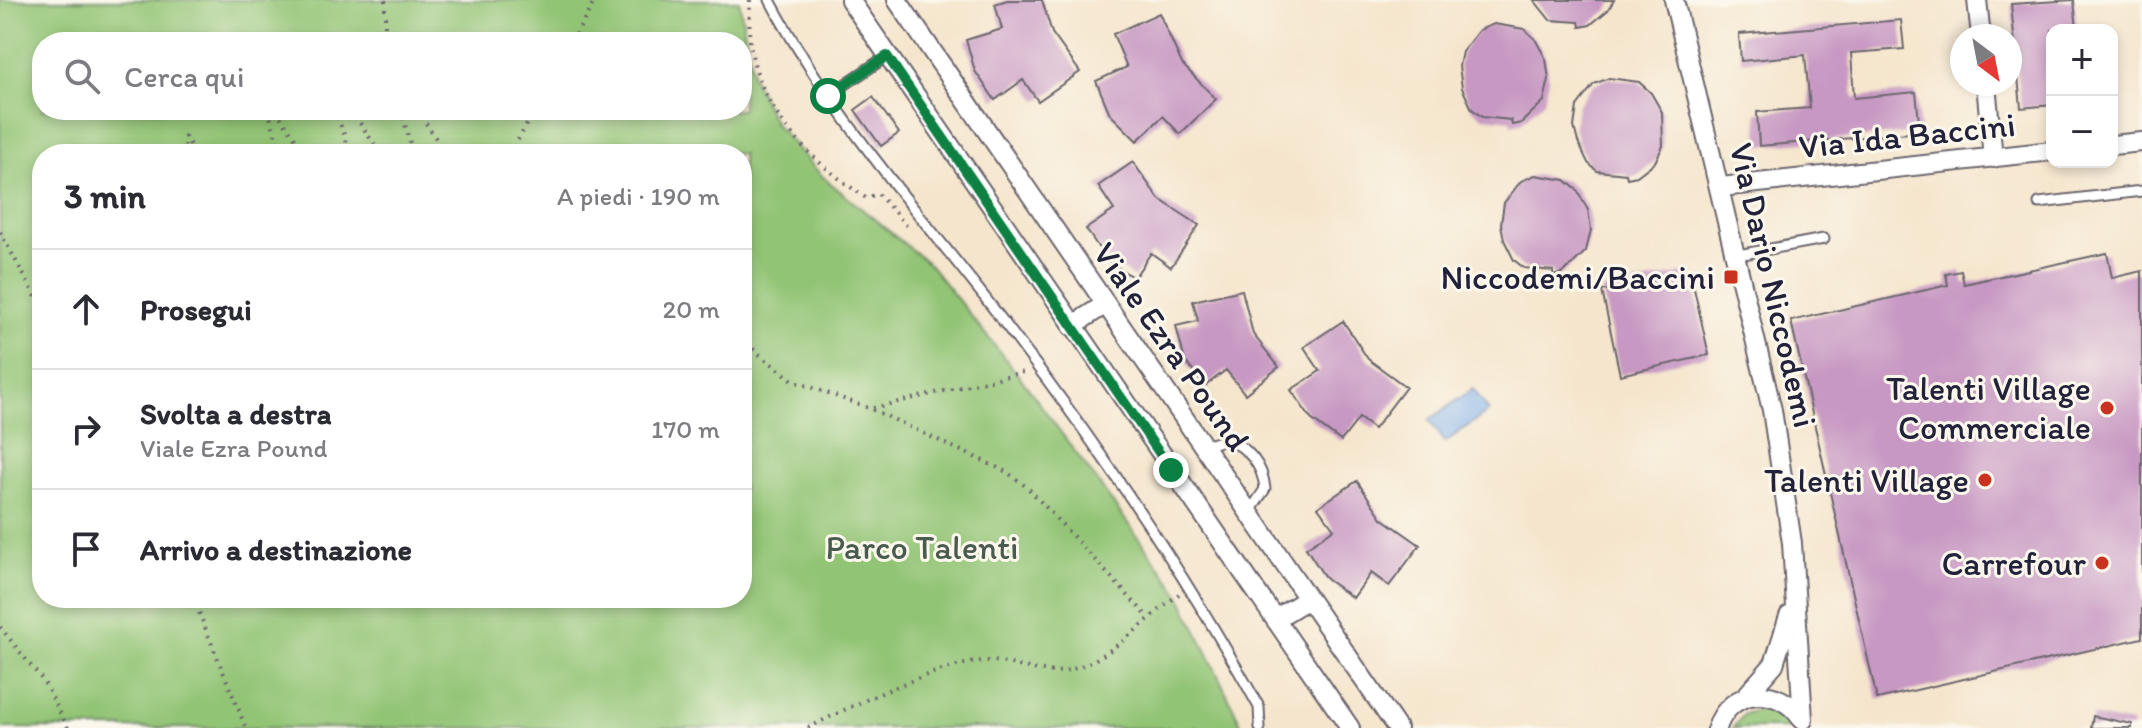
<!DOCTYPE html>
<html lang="it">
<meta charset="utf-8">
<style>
body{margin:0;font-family:Itim,sans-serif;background:#f2f2f3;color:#2b2b33}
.controls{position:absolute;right:24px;top:24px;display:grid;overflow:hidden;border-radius:16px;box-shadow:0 4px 12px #0003}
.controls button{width:72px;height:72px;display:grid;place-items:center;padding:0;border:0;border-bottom:2px solid #e1e1e2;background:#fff;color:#2b2b33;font:40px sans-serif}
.compass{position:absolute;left:1950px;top:24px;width:72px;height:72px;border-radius:50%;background:#fff;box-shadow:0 4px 12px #0003;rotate:148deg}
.stop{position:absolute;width:24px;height:24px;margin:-18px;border:6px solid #0b8043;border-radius:50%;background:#fff}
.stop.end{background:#0b8043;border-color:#fff;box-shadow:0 2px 8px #0008}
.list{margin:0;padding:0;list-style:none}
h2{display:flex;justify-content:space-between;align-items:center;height:104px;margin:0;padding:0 32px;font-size:34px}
h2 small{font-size:26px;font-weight:400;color:#7c7c81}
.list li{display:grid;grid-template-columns:52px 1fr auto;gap:24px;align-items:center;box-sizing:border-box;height:120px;padding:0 32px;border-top:2px solid #e1e1e2}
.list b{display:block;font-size:30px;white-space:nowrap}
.list p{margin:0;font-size:26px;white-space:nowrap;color:#7c7c81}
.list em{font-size:26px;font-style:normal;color:#7c7c81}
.icon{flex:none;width:44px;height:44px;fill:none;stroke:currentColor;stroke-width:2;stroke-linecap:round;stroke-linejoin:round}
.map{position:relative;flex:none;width:2142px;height:728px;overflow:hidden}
.search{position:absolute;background:#fff;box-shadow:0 4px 12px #0003;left:32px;top:32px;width:720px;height:88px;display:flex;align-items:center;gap:20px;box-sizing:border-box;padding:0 28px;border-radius:32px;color:#7c7c81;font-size:30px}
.panel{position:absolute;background:#fff;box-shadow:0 4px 12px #0003;left:32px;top:144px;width:720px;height:464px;border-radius:32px}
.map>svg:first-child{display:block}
.green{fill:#92c475;stroke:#5a7358;stroke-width:2;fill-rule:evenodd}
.water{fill:#81b0eb;stroke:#526993;stroke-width:2}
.building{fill:#c798c3}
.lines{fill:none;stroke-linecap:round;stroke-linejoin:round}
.service-casing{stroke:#6c666e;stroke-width:13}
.minor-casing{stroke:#6c666e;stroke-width:22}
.path{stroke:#6c666e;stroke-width:4;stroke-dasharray:2 6;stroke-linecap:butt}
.service{stroke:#fff;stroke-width:9}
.minor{stroke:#fff;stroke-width:18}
.route{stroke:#0b8043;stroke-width:10}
.poi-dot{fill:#c8321e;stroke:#fbf7ec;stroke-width:3}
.labels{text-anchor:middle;stroke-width:6;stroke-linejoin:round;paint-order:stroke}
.street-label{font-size:34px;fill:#22223b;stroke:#fbf7ec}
.poi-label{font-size:34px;fill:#22223b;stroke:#fbf7ec;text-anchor:end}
.park-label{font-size:34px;fill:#495b4f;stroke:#fbf7ec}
</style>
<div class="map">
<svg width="2142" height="728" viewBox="0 0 2142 728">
<rect width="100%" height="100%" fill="#fbf7ec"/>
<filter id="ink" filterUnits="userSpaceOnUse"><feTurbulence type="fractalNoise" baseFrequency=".0125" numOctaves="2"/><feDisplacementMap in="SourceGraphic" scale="16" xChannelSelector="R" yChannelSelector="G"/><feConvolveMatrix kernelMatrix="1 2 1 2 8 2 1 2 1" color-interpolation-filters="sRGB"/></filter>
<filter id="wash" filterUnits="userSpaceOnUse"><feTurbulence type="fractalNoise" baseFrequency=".006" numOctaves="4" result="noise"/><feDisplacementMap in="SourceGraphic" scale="32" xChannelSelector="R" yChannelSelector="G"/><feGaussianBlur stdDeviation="1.8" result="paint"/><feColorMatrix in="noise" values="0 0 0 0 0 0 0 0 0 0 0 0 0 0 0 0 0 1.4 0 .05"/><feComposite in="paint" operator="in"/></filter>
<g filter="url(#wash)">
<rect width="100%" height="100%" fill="#f5e5cc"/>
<path class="green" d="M0 0H739L753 78 775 124 823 177 930 265 1023 381 1179 593 1243 728H0ZM42 42H742V110H42ZM42 154H742V598H42Z
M1760 709 1778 714 1790 728H1733L1744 714Z"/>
<path class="water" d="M1473 389 1489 411 1445 442 1429 420Z"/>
<g id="blocks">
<path class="building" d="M1007 0H1042L1052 33 1080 72 1038 101 1023 80 995 100 975 71 966 40 1002 29 995 4Z
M1534 0H1614L1608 10 1590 25 1580 27 1579 22 1550 20Z
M2074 0 2077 30H2052V105L2021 108 2011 4Z
M1159 13 1182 64 1216 99 1180 134 1163 116 1137 141 1110 114 1096 81 1127 67 1113 34Z
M1901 20 1904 49 1851 53 1854 98 1916 92 1920 132 1759 146 1757 112 1810 108 1805 55 1741 61 1739 34Z
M1494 24 1524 29 1535 39 1546 59 1549 79 1544 101 1521 123 1512 125 1511 120 1482 117 1472 109 1462 88 1459 66 1462 52 1479 30Z
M1609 78 1639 82 1651 93 1662 112 1663 146 1655 162 1637 176 1627 178 1626 174 1597 171 1588 163 1578 142 1574 127 1577 106 1594 84Z
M873 97 899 133 881 146 855 110Z
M1133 162 1159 199 1199 225 1171 267 1151 253 1134 278 1107 260 1086 229 1114 210 1098 186Z
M1535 175 1565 180 1577 190 1588 210 1591 230 1586 251 1563 273 1553 276V271L1524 268 1514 260 1504 240 1501 224 1504 203 1521 181Z
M2107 253 2112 278 2142 271V638L1877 699 1791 321 1948 285 1946 274 1961 271 1964 284Z
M1690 271 1709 355 1620 375 1602 291Z
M1242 290 1253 334 1279 367 1245 394 1226 370 1205 386 1185 361 1176 326 1198 321 1193 301Z
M1343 321 1368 359 1406 387 1374 429 1359 418 1341 441 1311 419 1291 390 1320 371 1304 347Z
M1357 481 1382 518 1420 545 1389 586 1371 573 1353 598 1326 579 1306 548 1334 529 1318 507Z
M2093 716 2132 724V728H2091Z"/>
</g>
</g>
<g filter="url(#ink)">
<use href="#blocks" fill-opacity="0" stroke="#6c666e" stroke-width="2"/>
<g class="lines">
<g class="service-casing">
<path id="service" d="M770 0C828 110 910 202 986 299 1087 429 1180 564 1259 707L1260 728
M828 96 887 56
M2039 203 2142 191
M1738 255 1824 239
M1203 447 1225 439C1248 446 1263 466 1265 489L1249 513"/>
</g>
<g class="minor-casing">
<path id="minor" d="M850 0 1350 728
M897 0 1397 728
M1674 0 1772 410 1792 543 1803 720
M1977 0 1981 36
M1986 84 1993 158
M2112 145 2142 142
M1721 187 2052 151
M1072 326 1104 305
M1275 619 1308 599
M1746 696 1774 664 1789 616
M1717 728C1730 687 1779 685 1801 718"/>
</g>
<path class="path" d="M750 0C750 16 748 34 751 50 764 118 812 161 866 198L878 194 909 228
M385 42V0
M572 42 595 0
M268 110 281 154
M276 110 306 154
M335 110 351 154
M351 110 381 154
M401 110 413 154
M417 110 443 149 455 154
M185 154V137L196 154
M510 154 535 110
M0 232 42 308
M742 337 755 351 794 381 871 409 1007 472 1028 488 1148 617
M873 408 1023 372
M193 598 246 728
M0 627 44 682 68 728
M808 728C851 706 937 664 985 661 1012 660 1042 677 1069 670 1111 659 1146 619 1179 594"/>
<use href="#service" class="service"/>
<use href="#minor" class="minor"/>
</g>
</g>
<g class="lines" filter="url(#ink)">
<path class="route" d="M828 96 887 56 1171 470"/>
</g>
<g class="poi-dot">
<rect x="1723" y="269" width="16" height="16" rx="4"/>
<circle cx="2107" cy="408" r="8"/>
<circle cx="1985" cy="480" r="8"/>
<circle cx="2102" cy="563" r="8"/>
</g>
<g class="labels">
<g class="street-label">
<text transform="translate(1907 135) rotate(-6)" y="12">Via Ida Baccini</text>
<text transform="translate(1774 285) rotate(77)" y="12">Via Dario Niccodemi</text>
<text transform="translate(1172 346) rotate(55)" y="12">Viale Ezra Pound</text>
</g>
<g class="poi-label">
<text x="1715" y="289">Niccodemi/Baccini</text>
<text x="2091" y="400">Talenti Village<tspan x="2091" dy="39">Commerciale</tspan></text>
<text x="1969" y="492">Talenti Village</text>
<text x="2086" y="575">Carrefour</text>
</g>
<g class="park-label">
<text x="922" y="559">Parco Talenti</text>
</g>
</g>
</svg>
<div class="controls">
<button>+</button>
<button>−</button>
</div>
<svg class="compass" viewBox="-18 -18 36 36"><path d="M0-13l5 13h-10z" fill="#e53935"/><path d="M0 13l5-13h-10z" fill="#7c7c81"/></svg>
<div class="stop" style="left:828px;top:96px"></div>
<div class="stop end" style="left:1171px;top:470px"></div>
<div class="search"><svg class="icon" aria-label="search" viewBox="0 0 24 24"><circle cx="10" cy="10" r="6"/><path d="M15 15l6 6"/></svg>Cerca qui</div>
<section class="panel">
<h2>3 min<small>A piedi · 190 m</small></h2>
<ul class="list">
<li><svg class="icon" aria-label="ahead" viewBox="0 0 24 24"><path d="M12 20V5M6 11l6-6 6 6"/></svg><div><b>Prosegui</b></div><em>20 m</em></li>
<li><svg class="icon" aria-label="right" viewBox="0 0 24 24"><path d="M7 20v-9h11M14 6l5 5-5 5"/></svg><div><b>Svolta a destra</b><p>Viale Ezra Pound</p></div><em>170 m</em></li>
<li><svg class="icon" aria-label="arrive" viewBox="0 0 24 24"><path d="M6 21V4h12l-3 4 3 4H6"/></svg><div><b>Arrivo a destinazione</b></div></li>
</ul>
</section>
</div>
